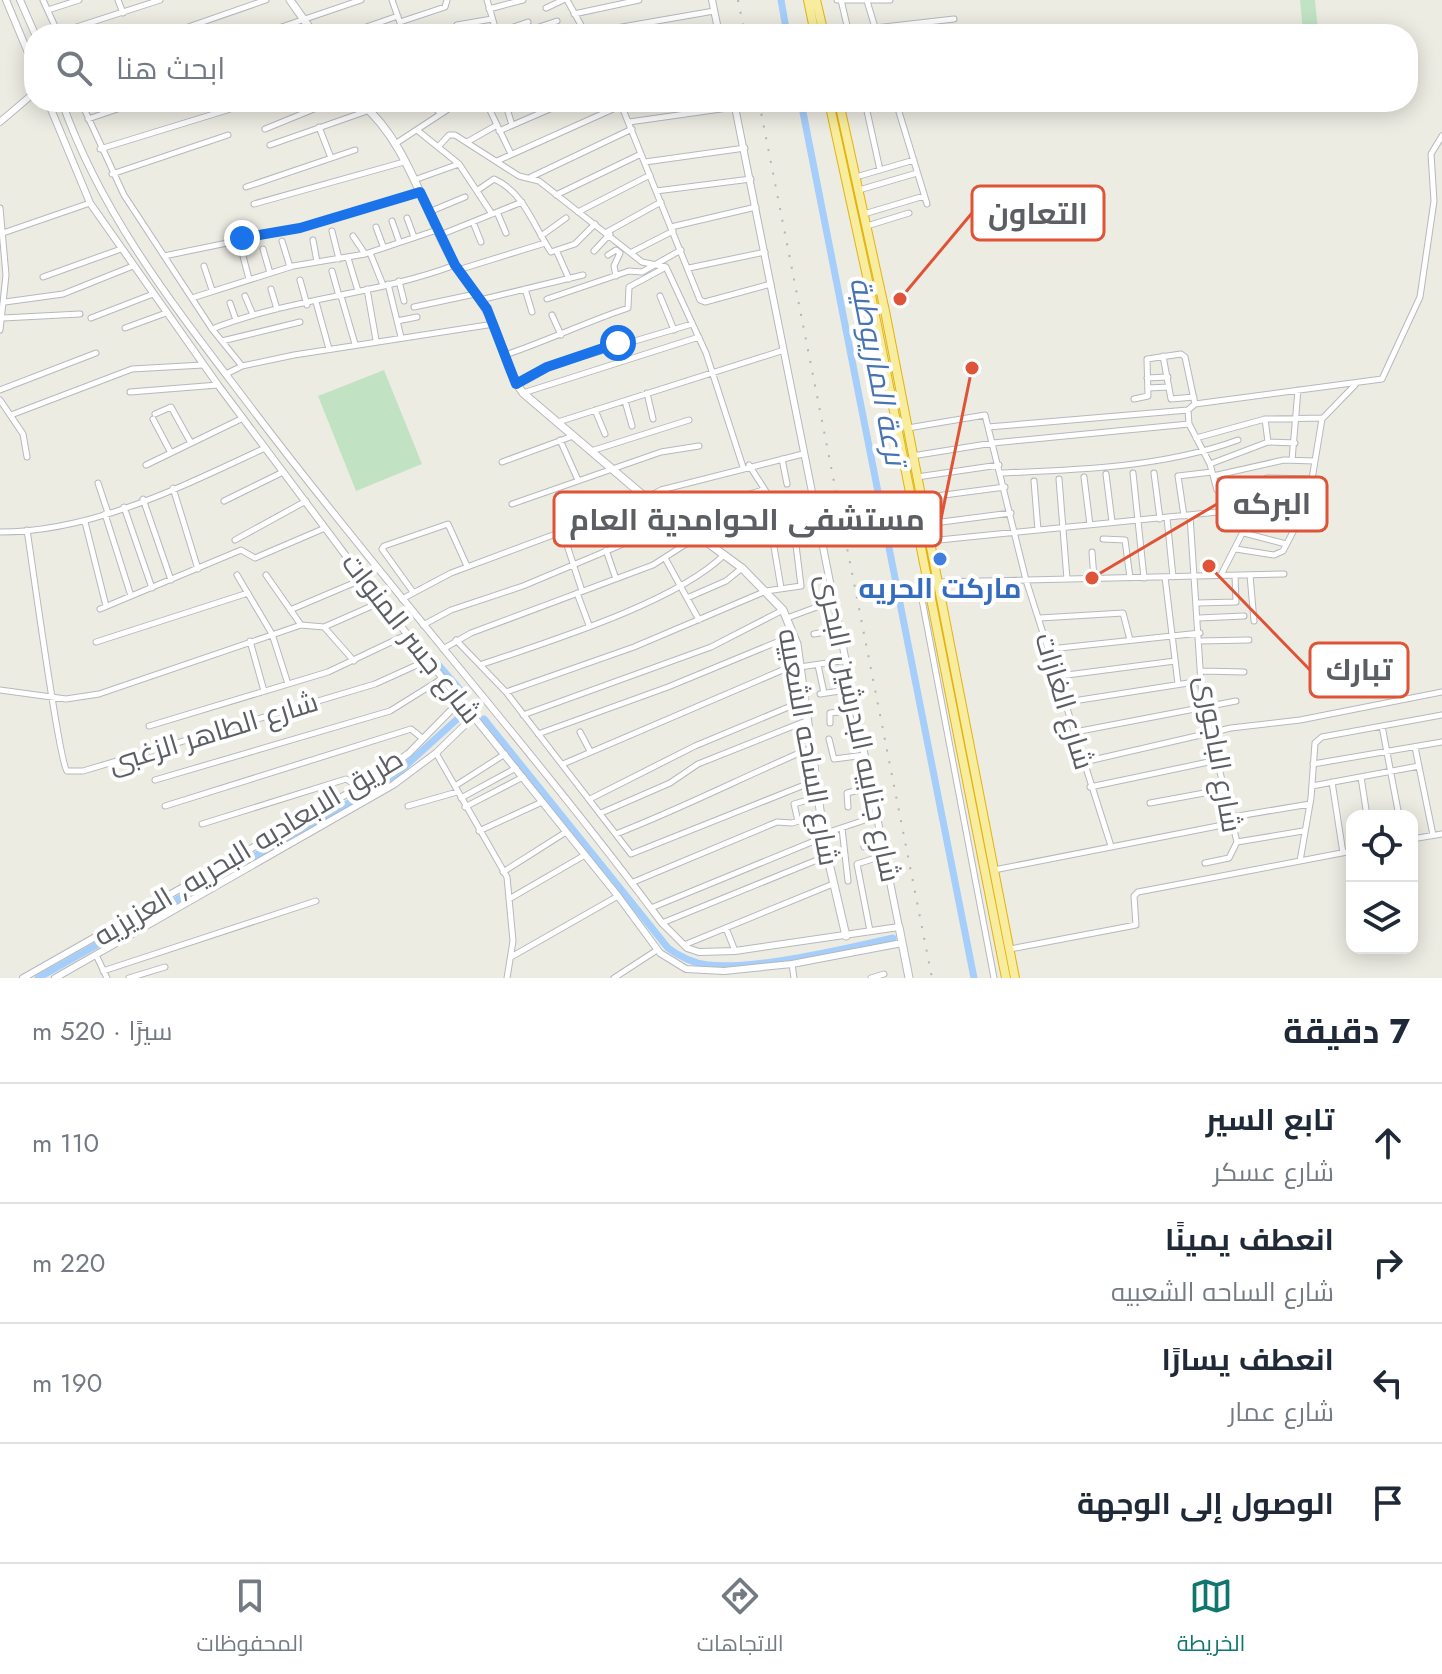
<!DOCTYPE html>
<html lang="ar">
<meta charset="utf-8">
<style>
body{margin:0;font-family:Jost,Cairo,sans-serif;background:#f6f6f7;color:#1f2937;direction:rtl}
.controls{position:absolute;right:24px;bottom:24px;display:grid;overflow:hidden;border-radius:16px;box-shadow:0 4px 20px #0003}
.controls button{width:72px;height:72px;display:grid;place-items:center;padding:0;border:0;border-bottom:2px solid #e0e1e3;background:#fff;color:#1f2937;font:40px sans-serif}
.stop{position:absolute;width:24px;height:24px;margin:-18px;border:6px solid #1a73e8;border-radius:50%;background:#fff}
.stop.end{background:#1a73e8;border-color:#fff;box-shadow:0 2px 8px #0008}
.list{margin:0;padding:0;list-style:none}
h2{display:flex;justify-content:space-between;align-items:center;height:104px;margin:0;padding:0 32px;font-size:34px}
h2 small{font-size:26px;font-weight:400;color:#747a83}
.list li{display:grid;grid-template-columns:52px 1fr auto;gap:24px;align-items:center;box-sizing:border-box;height:120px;padding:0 32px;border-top:2px solid #e0e1e3}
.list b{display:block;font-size:30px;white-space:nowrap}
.list p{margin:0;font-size:26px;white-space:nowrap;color:#747a83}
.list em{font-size:26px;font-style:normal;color:#747a83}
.icon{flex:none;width:44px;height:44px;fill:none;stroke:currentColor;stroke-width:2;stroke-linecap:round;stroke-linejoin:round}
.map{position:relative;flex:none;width:1442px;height:978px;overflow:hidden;direction:ltr}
.search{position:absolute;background:#fff;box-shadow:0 4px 20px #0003;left:24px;right:24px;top:24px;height:88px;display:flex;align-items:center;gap:20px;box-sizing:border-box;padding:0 28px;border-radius:32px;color:#747a83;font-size:30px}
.sheet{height:584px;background:#fff}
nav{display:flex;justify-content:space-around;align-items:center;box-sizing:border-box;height:112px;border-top:2px solid #e0e1e3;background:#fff;font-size:22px;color:#747a83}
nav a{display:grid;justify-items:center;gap:4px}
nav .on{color:#0f766e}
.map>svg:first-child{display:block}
.pitch{fill:#c1e3c4}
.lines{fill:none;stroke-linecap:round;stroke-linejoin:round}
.canal{stroke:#a6cefa;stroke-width:7}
.minor-casing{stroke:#b6b8bd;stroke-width:7}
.tertiary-casing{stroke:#b6b8bd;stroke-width:8}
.secondary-casing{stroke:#b7b9bf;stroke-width:9}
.trunk-casing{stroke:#e3b30d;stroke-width:10}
.minor{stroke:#fff;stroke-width:5}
.tertiary{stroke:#fff;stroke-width:6}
.secondary{stroke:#fff;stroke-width:7}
.trunk{stroke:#f8ed9e;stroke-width:8}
.rail{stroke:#b4b5b5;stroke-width:2;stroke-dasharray:2 10;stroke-linecap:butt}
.route{stroke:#1a73e8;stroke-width:10}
.shop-dot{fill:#3f7fe0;stroke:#fff;stroke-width:3}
.labels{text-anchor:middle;stroke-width:8;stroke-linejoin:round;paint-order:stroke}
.shop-label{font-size:28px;font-weight:bold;fill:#366cbe;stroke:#fff}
.street-label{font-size:28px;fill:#5b5e63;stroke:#fff}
.water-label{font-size:30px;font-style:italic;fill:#4773b3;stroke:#fff}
.leader{fill:none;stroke:#df5337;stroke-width:3}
.callout-dot{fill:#df5337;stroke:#fff;stroke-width:3}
.callout{fill:#fff;stroke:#df5337;stroke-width:3}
.callout-label{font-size:30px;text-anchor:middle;font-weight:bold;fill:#5b5e63}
</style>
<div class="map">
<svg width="1442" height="978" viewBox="0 0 1442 978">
<rect width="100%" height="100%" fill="#edece3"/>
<path class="pitch" d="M1300 0H1315L1318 31 1303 33Z
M384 370 422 464 356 491 318 396Z"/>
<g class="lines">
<path class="canal" d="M781 0 787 34
M801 102 974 978
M413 636 463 693
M484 719 668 948C680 957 692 963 708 965 755 970 845 949 893 938
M38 978 391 779 465 712"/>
<g class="minor-casing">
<path id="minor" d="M43 0 58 33
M118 0 123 13
M392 0 404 34
M487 0 497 34
M567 0 586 34
M837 0H890
M841 0 849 34
M867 1 877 34
M546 8 563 0
M489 9 523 0
M48 10 79 0
M574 14 639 0
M400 22 445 7 447 0
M457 25 492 19
M875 28 954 19
M496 33 528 22
M55 34 160 0
M168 34 266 0
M261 34 361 0
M346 34 398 16
M466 34H467
M518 34 557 21
M582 34 714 11
M81 102 124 195 212 329 242 366
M428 102 439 112
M486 102 511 154
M505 102 512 125
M620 102 700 300 705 302 771 284
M865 102 880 170
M896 102 927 204
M88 119 138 102
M629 122 735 107
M319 127 331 158
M265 129 331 102
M417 130 459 164 492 214
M499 131 566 102
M467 142 497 125
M395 144 459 102
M270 145 370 110
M438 147 449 135H455L519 176 539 181 642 262 666 267 706 353 743 467
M100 149 253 102
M497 161 622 105
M645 162 745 148
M112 174 228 135
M531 177 632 129
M856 177 914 160
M414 180 459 164
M246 187 355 150
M478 190 494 179C524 192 534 227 551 252L575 244 595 224
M859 190 917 173
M656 191 751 179
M556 195 641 154
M254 204 404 162
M0 208 6 275 0 330
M429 212 465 197
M497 212 506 233
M578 212 650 175
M864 214 924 196
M407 218 414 237
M392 221 399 241
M473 222 481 242
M867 226 909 213
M376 227 383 246
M671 227 756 207
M332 231 339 259
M607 232 661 202
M3 233 90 203
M440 235 522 202
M353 236 365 254
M541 236 566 218
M313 240 317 262
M282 241 290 267
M263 249 270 273
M594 251 610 234
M557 252 569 279
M632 252 673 231
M370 253 383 285
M608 255 616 250 620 253 614 266 616 276
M164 256 300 228 420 192
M243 256 249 279
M348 258 358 291
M204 266 212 290
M689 268 765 252
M458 270 545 243
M332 271 339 296
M43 277 121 249
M300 280 307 305
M399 281 404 301
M388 284 401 337
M271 289 277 309
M367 289 376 340
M525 289 532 312
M245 296 253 315
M341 296 355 344
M660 296 674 330
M192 298 293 266 365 254 437 230
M547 299 629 271 642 272 681 250
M480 300 583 275
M5 302 63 294 133 266
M316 302 329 349
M230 303 236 320
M414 307 475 294
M552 315 561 335
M3 318 80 314
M91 318 153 294
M397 321 417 317
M125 328 166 313
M212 329C290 298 376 295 455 265
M222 341 300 322
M505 355C547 341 586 322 628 308L629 287 666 267
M1163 356 1171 399 1194 397
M226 374 242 366 294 355 494 324
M1147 378 1168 377
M517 383 547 367 692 324
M1148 388 1169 387
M0 390 96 353
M130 392 218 385
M523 393 699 337
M647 393 653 419
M1134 399 1148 396 1147 359 1181 354 1185 357 1195 404
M0 400 23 434 27 457
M625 401 632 426
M1195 404 1382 379 1420 297 1434 201 1431 154 1442 136
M1195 404 1188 410 1189 424 1210 464 1217 490 1242 504 1249 520 1221 575
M595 410 605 434
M155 414 171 407 191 443
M11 415 132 369 203 365
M153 419 171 453
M1265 419 1268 442
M558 422 781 351
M988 427 1188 410
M908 428 985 415 1026 580 1111 846
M1196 438 1265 419 1323 418
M560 440 578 480
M591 451 689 420
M912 456 993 443 1189 424
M782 459 787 484
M1292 460 1298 390
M502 462 573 436
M1210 464 1268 442 1295 443
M146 465 243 418
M1002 473C1080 470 1164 467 1238 440
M1133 473 1144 578
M1154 473 1160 519
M1106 474 1112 522
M1213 476 1284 460 1314 461
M917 477 999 465
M1084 477 1090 525
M1059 479 1067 579
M1034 481 1038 530
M98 483 108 513
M1282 487 1284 504
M173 488 198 569
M921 498 1005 487
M143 499 171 580
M224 501 283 472
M1239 502 1242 490 1267 478 1312 479
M512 504 661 452 699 446
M124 507 152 588
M105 514 131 596
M1184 516 1178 476 1212 472
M1190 516 1202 698 1237 842 1229 858 1205 863
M1249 516C1272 514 1287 496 1309 499
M673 517 763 490
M1167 518 1173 577
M85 522 106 606
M756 522 773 541 781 588
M926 524 1011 513
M27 530C32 561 59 762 67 771H83L375 684 428 660
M562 530 582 591
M0 532C93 532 183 486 265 448
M1244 533 1286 544
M1103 539 1125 540 1130 578
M235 540 306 501
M707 541 778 513
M929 541 1218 512
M1236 549 1274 555 1283 551 1308 503 1322 419 1355 385
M606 550 616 579
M1092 552 1094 578
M665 558 699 620
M237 575 272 634 288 684
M266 575 301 625
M1250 575 1254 621
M1165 577 1178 684
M413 592 382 549 384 546 448 524 467 566
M577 593 589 625
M687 598 726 581 742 568
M402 599 451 573 631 506 661 490 803 454
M1198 603 1236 602 1235 576
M100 609 241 550 255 558 325 528
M290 610 363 579
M787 618 833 601
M1040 618 1123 613 1130 640
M1199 618 1244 616
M423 625 451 610 523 586 678 521
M324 627 354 661
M814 634 840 629
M456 640 506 692 631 854 817 780
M250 641 264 691
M1200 641 1249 640
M96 642 248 593
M443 649 471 633 653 565 700 535
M1050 649 1200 633
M480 665C547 642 675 603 724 555
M818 665 824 693
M800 667 847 660
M1202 671 1244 672
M1059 676 1175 661
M0 690 66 699 99 694 301 625 324 627 381 602
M506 692 634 647 766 591 801 586 795 537 749 465
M820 694 853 689
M1067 702 1201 681
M523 715 711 647 783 610
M830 723V713L857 710
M149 726 328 672 408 634
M1382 726 1399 816
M580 732 590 751
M1075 732 1236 701
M538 734 668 687 794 635
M829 739 834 759 865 755
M1415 747 1433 835
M436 753 507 877 513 941 507 978
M1084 762 1231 728 1300 720 1442 692
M563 764 799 663
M1313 764 1442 742
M1361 777 1367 816
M155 780 390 711 443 678
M1332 782 1343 853
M455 786 505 754
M1312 786 1419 766
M1090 787 1218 760
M461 798 516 768
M590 799 695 746 803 701
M1150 803 1226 789
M165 806 411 729 422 738
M408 806 457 792
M465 807 523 777
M848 807 847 793 871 787
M601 813 670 783 698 764 806 721
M1232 817 1310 804
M798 821 794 804 818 797
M202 824 346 779 359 787
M842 828 848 881
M479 831 542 802
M616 834C683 808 745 776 811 748
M823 834 877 816
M1412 839 1442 834
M1237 842 1303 831
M864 847 883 842
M1352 851 1300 861 1311 798 1315 743 1322 737 1442 715
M994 870 1233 823
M503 872 566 832
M631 883 777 822 792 823 820 815
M509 899 585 855
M651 908 824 837
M662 923 827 856
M726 928 735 951
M870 931 857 864 885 855
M684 945 833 884
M1010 949 1136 925 1134 896 1138 892 1300 861
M96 955 107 978
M511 957 618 896
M792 964 794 978
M103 971 316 901
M129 978 165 967
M614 978 657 950
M871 978 884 974
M994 978 920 589 927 583 937 582 1284 574"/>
</g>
<g class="tertiary-casing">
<path id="tertiary" d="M6 0 34 67
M20 0 35 34
M712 0 719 34
M48 102 90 203 218 385 370 588 618 896 660 953 686 969 724 971 792 964 902 943
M62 102C104 222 183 317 259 418 389 589 533 750 662 923L687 948 699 952 735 951 899 927 734 102
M0 122 34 93
M23 978 375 778 409 753 461 700
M55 978 393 785 436 753 474 716"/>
</g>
<g class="secondary-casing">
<path id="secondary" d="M290 0 314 34
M360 102C409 143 423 211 455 265 466 284 483 300 492 321 503 345 506 371 523 393L645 497 742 568 783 610 797 644 825 846 846 936
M899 927 909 978"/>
</g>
<g class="trunk-casing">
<path id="trunk" d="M808 0 815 34
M816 0 824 34
M829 102 870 290 1006 978
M839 102 885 311 1015 978"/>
</g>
<use href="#minor" class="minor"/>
<use href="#tertiary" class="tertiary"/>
<use href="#secondary" class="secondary"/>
<use href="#trunk" class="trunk"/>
<path class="rail" d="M738 0 745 34
M759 102 932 978"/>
</g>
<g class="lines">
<path class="route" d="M242 238 300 228 420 192 455 265 487 309 516 384 547 367 618 343"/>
</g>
<circle class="shop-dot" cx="940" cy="559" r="8"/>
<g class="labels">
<g class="shop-label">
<text x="940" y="598">ماركت الحريه</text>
</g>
<g class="street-label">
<text transform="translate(412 638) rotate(52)" y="10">شارع جسر المنوات</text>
<text transform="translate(1065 701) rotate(73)" y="10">شارع الغازات</text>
<text transform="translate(859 728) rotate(78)" y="10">شارع جنابيه البدرشين البحرى</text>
<text transform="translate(213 732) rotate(-17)" y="10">شارع الطاهر الزغبى</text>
<text transform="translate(809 747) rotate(80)" y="10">شارع الساحه الشعبيه</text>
<text transform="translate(1219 754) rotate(80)" y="10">شارع الباجورى</text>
<text transform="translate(248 847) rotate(-31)" y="10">طريق الابعاديه البحريه, العزيزيه</text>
</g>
<g class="water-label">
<text transform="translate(878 371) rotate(79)" y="10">ترعة الماريوطية</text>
</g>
</g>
<path class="leader" d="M900 299L972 213M1092 578L1217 504M972 368L941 519M1209 566L1310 670"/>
<g class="callout-dot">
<circle cx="900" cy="299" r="8"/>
<circle cx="1092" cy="578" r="8"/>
<circle cx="972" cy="368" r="8"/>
<circle cx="1209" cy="566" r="8"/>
</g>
<g class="callout">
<rect x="972" y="186" width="132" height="54" rx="8"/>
<rect x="1217" y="477" width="110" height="54" rx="8"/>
<rect x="554" y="492" width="387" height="54" rx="8"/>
<rect x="1310" y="643" width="98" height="54" rx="8"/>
</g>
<g class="callout-label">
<text x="1038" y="224">التعاون</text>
<text x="1272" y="514">البركه</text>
<text x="747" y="530">مستشفى الحوامدية العام</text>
<text x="1359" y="680">تبارك</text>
</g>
</svg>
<div class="controls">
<button><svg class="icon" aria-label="locate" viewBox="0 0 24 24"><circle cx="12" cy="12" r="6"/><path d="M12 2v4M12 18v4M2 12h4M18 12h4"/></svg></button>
<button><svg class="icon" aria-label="layers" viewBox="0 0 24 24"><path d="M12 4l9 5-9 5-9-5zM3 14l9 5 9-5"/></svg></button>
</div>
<div class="stop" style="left:618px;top:343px"></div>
<div class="stop end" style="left:242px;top:238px"></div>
<div class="search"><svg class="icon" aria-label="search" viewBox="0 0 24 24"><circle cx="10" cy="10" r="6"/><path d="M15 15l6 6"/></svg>ابحث هنا</div>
</div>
<section class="sheet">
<h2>7 دقيقة<small>سيرًا · 520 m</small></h2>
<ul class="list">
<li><svg class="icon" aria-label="ahead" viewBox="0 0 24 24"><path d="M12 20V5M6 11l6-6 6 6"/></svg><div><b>تابع السير</b><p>شارع عسكر</p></div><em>110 m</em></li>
<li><svg class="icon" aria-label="right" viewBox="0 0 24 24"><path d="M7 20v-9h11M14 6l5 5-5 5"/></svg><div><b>انعطف يمينًا</b><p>شارع الساحه الشعبيه</p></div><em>220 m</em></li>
<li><svg class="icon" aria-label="left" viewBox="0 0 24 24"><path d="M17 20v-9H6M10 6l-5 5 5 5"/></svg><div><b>انعطف يسارًا</b><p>شارع عمار</p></div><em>190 m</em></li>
<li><svg class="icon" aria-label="arrive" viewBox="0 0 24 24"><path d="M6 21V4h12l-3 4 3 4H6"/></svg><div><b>الوصول إلى الوجهة</b></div></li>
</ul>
</section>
<nav>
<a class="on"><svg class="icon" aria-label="map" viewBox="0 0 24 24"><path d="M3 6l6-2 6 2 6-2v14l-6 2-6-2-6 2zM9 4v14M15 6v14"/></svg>الخريطة</a>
<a><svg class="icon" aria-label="directions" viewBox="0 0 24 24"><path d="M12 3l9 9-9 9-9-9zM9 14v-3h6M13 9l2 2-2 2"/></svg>الاتجاهات</a>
<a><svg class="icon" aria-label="saved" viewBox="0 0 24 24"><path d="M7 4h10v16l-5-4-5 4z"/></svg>المحفوظات</a>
</nav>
